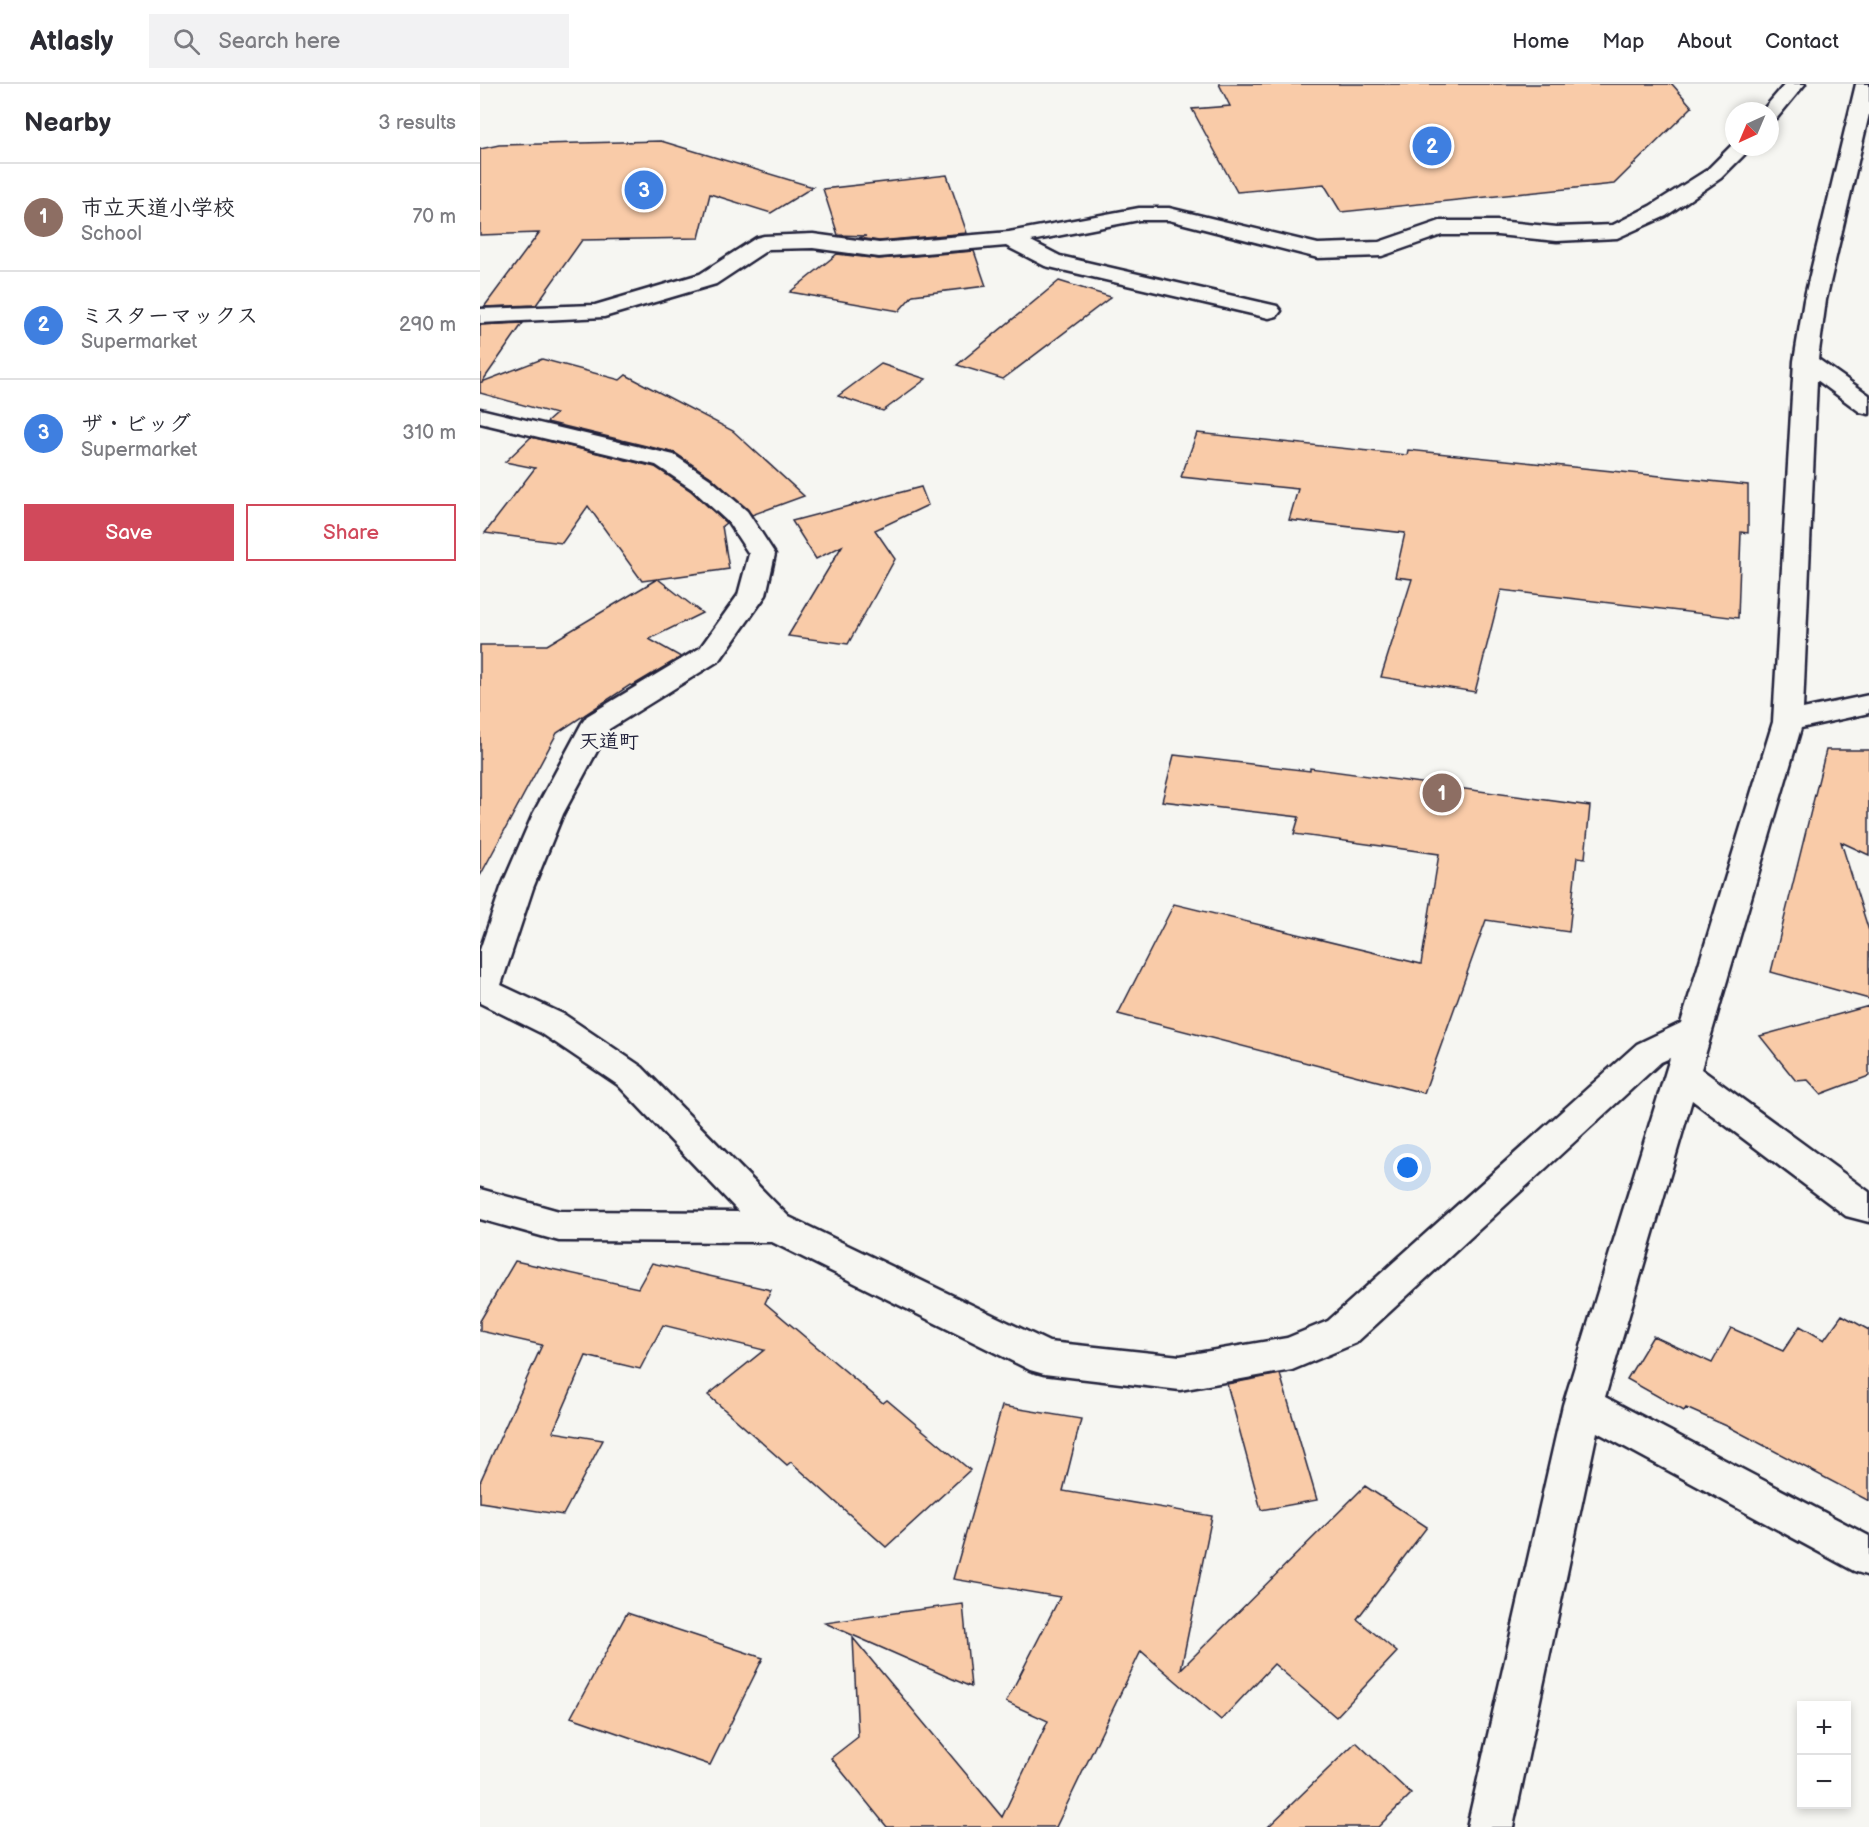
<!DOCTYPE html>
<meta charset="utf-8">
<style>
body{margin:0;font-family:"Balsamiq Sans","Klee One",sans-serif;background:#f2f2f3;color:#2b2b33}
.controls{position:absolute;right:18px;bottom:18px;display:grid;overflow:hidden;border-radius:0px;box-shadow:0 3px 9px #0003}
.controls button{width:54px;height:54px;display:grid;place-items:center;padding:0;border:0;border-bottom:2px solid #e1e1e2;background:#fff;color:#2b2b33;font:30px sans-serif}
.compass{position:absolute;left:1245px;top:18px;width:54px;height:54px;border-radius:50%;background:#fff;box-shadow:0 3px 9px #0003;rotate:224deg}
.you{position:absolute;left:928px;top:1084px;width:21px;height:21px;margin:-15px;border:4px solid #fff;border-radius:50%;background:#1a73e8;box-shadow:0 0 0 9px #1a73e833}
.badge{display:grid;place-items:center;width:39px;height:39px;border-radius:50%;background:#d1495b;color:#fff;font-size:20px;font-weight:700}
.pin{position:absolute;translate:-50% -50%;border:3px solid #fff;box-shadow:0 2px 6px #0006}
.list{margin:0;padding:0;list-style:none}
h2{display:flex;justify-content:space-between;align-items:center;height:78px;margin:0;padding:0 24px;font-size:26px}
h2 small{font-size:20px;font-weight:400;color:#7c7c81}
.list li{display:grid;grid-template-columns:39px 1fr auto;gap:18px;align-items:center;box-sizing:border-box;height:108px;padding:0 24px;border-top:2px solid #e1e1e2}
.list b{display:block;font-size:22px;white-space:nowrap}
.list p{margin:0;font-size:20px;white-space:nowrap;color:#7c7c81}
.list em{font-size:20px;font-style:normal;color:#7c7c81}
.actions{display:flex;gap:12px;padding:18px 24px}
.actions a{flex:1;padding:14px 0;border:2px solid #d1495b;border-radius:0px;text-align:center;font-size:21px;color:#d1495b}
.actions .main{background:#d1495b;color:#fff}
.icon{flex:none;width:33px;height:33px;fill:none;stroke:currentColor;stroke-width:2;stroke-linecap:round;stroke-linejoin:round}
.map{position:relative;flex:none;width:1389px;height:1743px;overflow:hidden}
header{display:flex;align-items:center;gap:36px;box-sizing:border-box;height:84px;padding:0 30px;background:#fff;border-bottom:2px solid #e1e1e2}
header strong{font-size:28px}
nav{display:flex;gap:33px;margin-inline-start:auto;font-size:21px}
.search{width:420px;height:54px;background:#f2f2f3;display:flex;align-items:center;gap:15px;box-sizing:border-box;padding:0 21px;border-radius:0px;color:#7c7c81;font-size:22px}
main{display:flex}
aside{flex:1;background:#fff}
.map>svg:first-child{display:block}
.building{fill:#f9cba8;stroke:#22223b;stroke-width:1.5}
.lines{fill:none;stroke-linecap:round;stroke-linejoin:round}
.street-casing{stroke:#22223b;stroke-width:5}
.street{fill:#f6f6f2;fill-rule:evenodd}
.labels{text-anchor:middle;stroke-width:5;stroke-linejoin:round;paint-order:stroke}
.quarter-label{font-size:20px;font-weight:bold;fill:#22223b;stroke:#f6f6f2}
</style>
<header>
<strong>Atlasly</strong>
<div class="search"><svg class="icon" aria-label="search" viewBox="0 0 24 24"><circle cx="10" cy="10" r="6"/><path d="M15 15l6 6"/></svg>Search here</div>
<nav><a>Home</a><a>Map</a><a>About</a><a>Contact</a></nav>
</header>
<main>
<aside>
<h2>Nearby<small>3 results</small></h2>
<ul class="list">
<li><span class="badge" style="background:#8d6e63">1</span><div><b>市立天道小学校</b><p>School</p></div><em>70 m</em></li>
<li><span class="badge" style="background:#3f7fe0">2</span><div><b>ミスターマックス</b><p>Supermarket</p></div><em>290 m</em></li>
<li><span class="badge" style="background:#3f7fe0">3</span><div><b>ザ・ビッグ</b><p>Supermarket</p></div><em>310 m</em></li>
</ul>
<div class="actions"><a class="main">Save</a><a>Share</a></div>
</aside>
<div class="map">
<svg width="1389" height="1743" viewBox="0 0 1389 1743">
<rect width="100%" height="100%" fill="#f6f6f2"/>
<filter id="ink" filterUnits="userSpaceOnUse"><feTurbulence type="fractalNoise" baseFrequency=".0167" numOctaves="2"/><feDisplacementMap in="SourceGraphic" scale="12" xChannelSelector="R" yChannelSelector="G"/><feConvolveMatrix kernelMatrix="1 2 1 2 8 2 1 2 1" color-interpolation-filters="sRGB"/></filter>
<g filter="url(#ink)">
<path class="building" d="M739 0H1192L1212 23 1134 100 861 128 844 100 757 108 712 25 750 22Z
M181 57 333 103 291 129 230 110 219 154 102 156 56 221 4 223 59 149 0 151V65L19 61Z
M467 91 487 149 399 157 379 154 386 152 358 151 343 105Z
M494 167 506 202 433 211 419 227 310 208 357 170 399 175Z
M579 197 631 213 523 295 477 281Z
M43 239 2 298 62 275 140 296 146 291 253 347 324 412 272 431 231 393 195 369 67 338 76 330 0 309V241Z
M401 280 446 295 403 327 358 312Z
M717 349 927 371 928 366 1268 401V449L1261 448 1258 534 1021 506 995 608 901 593 932 495 915 493 925 449 809 436 818 405 701 393Z
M51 353 175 383 211 407 246 439 242 442 249 485 178 495 222 529 169 555 201 573 152 602 150 601 77 649 0 792V561H67L177 495 162 497 108 422 82 459 5 449 55 384 25 378Z
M441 403 448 421 395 446 415 475 368 560 308 552 362 462 336 475 312 437Z
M1346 666H1389V771L1361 758 1389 847V915L1291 888Z
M694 671 830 687V684L1110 722 1105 774 1097 773 1089 848 1006 836 944 1009 638 930 694 820 941 880 959 770 814 750 819 733 682 717Z
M1389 922V992L1341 1010 1328 996 1316 997 1280 952Z
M35 1177 158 1204 172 1179 291 1206 285 1219 403 1319 407 1316 490 1386 406 1463 311 1378 307 1381 228 1311 284 1266 183 1241 160 1285 106 1272 73 1348 123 1356 83 1431 0 1418V1398L62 1261 0 1247V1237Z
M1362 1231 1389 1246V1417L1249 1343 1206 1324 1204 1327 1147 1295 1173 1252 1232 1279 1251 1244 1303 1267 1320 1242 1344 1256Z
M800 1290 837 1416 781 1426 747 1300Z
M522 1322 601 1335 583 1407 732 1432 701 1585 885 1402 947 1443 877 1535 917 1568 856 1633 794 1580 741 1636 661 1567 576 1743H407L351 1674 378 1653 373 1554 522 1733 568 1637 526 1618 580 1513 473 1495Z
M483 1520 491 1603 345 1539 428 1527Z
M147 1529 283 1574 230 1681 91 1633Z
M876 1658 931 1710 898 1743H788Z"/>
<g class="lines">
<g class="street-casing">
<path id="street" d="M1305 0H1325L1297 34 1290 36V27H1282Z
M1376 0H1389V30L1346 216 1338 275 1389 311V330L1380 328 1337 296 1323 625 1389 611V629L1321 644 1221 985 1389 1108V1138L1366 1132 1212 1016 1125 1313 1389 1452V1492L1374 1487 1117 1348 1033 1743H987L1083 1321 1190 974 1181 978 876 1259 812 1286 700 1306 564 1290 550 1286 292 1158 79 1157 0 1135V1105L79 1127 259 1128 138 1001 61 949 0 919V866L21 804 53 730 102 639 107 632 220 564 258 511 269 470 248 438 212 405 176 381 0 339V325L194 371 230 395 267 427 295 470 286 511 240 576 129 645 83 730 53 804 21 901 85 931 162 983 309 1133 569 1258 700 1272 807 1254 848 1237 1157 960 1201 939 1293 638 1314 277 1324 216Z
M1254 59V63H1272L1241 94 1186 132 1137 154 1077 157 1017 151H962L902 172 838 174 689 136H659L551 157 580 172 797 222 801 227 797 232 789 234 565 182 526 162 399 173 333 164 289 165 236 200 124 233 0 239V225L115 221 220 190 276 154 284 152 333 150 399 159 529 148 659 124H689L838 160 899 158 960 137H1017L1077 143 1133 141 1170 122 1227 86Z"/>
</g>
<use href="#street" class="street"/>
</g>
</g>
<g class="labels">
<g class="quarter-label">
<text x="129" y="664">天道町</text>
</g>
</g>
</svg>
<div class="controls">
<button>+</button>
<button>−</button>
</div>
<svg class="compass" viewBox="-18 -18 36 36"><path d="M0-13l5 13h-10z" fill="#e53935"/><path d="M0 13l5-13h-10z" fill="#7c7c81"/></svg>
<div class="you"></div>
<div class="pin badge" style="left:962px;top:709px;background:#8d6e63">1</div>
<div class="pin badge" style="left:952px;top:62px;background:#3f7fe0">2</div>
<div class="pin badge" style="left:164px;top:106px;background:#3f7fe0">3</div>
</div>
</main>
